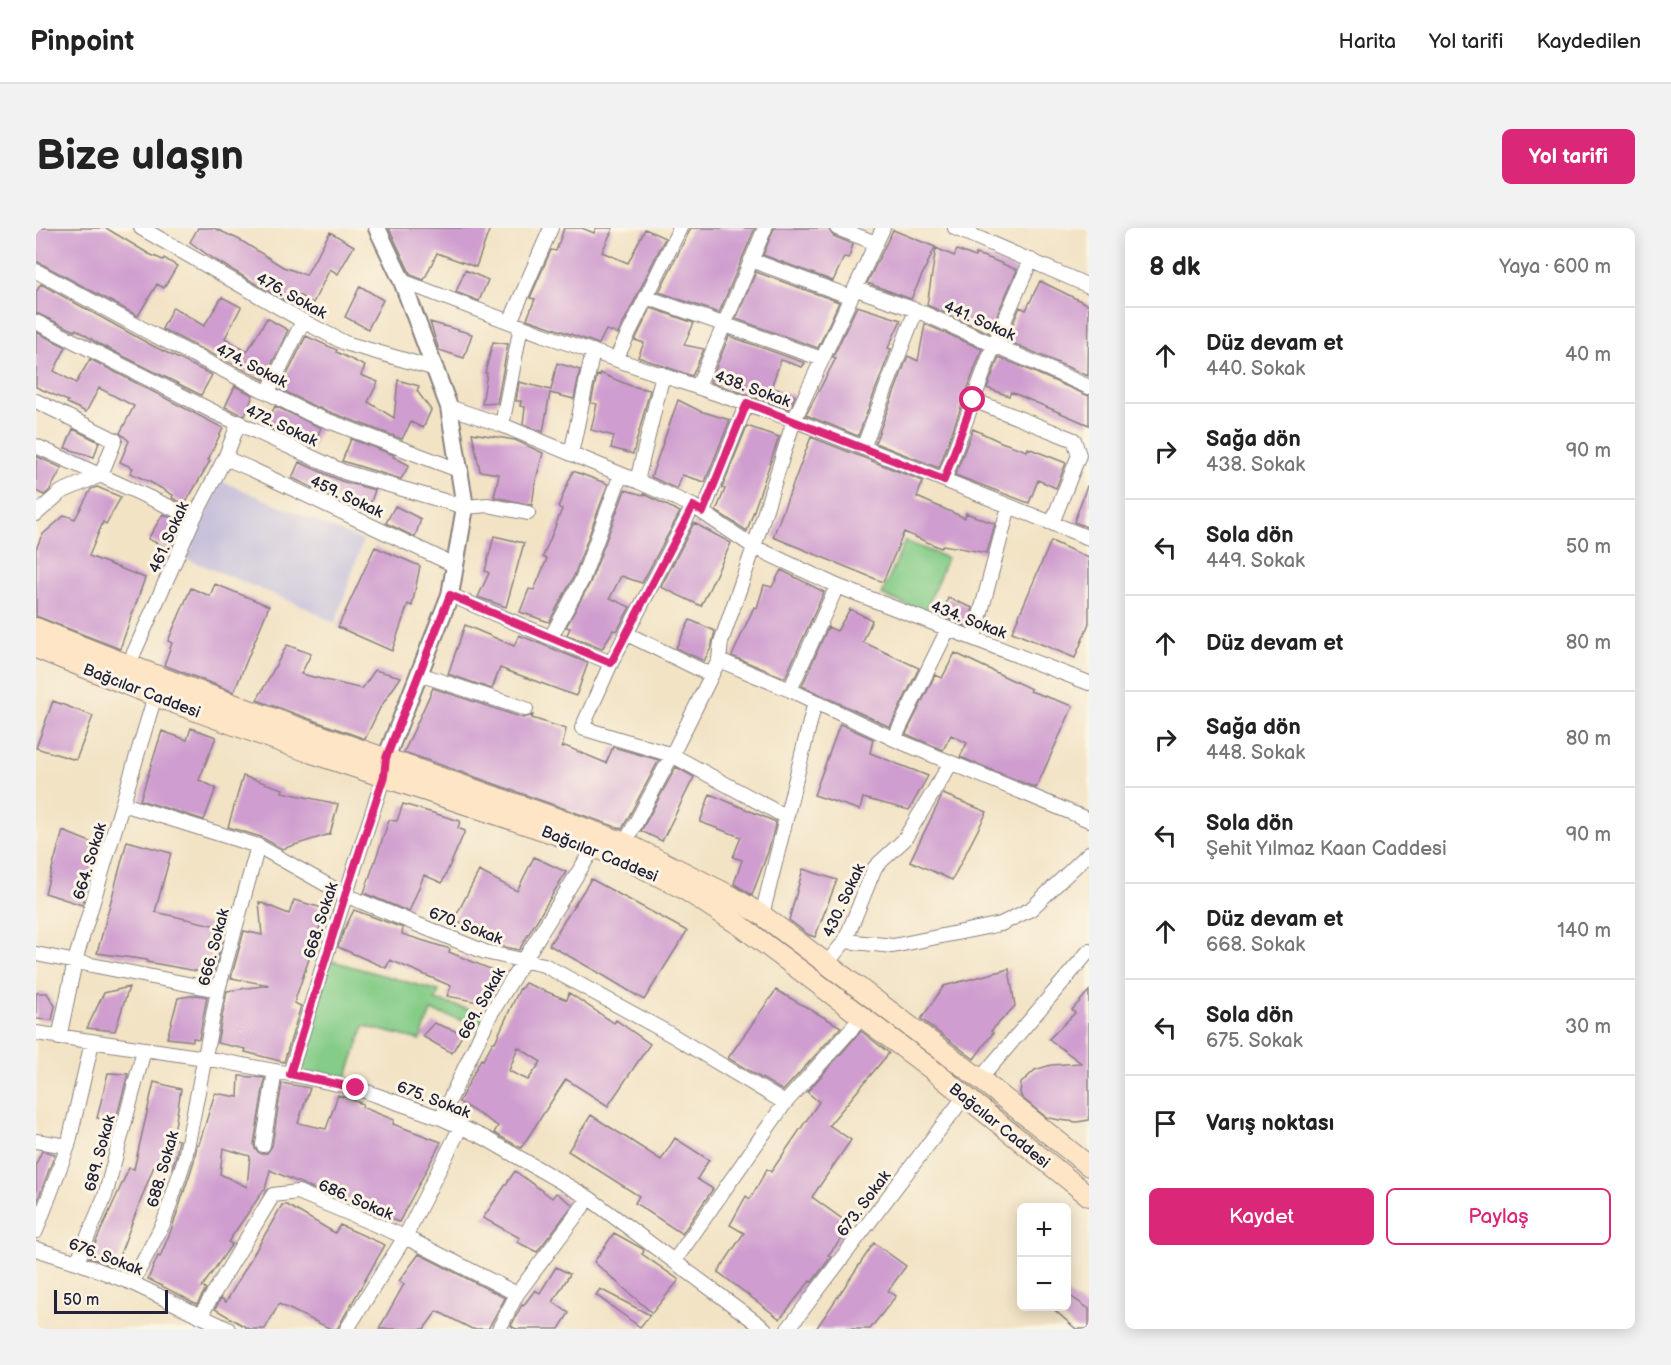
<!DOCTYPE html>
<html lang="tr">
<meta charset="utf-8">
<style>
body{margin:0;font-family:"Balsamiq Sans",sans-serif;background:#f2f2f2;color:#222}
.controls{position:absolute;right:18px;bottom:18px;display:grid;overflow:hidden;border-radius:9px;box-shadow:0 3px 15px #0003}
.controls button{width:54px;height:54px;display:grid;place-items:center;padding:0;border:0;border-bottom:2px solid #e0e0e0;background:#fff;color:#222;font:30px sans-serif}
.scale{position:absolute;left:18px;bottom:15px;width:114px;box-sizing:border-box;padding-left:6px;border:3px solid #22223b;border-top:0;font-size:16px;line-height:21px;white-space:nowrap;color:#22223b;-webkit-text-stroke:4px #fcf5e5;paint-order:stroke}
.stop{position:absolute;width:18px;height:18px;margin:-14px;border:4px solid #db2777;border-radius:50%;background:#fff}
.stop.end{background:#db2777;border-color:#fff;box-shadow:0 2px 6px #0008}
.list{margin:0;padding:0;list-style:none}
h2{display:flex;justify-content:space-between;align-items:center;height:78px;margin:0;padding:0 24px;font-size:26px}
h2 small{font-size:20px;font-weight:400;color:#767676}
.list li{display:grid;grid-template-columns:39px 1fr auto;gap:18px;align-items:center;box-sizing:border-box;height:96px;padding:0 24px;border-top:2px solid #e0e0e0}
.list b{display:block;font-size:22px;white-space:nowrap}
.list p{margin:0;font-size:20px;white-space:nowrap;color:#767676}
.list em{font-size:20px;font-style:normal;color:#767676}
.actions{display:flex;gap:12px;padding:18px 24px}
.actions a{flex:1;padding:14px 0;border:2px solid #db2777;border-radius:9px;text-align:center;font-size:21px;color:#db2777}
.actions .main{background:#db2777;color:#fff}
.icon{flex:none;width:33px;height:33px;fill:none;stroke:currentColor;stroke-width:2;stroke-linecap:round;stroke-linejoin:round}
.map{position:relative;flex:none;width:1053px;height:1101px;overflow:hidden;border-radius:9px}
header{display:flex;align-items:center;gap:36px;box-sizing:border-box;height:84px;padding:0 30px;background:#fff;border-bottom:2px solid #e0e0e0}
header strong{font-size:28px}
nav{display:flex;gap:33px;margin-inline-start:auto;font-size:21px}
.intro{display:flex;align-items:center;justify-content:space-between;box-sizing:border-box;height:144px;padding:0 36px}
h1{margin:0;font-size:42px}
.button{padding:15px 27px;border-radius:9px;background:#db2777;color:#fff;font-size:21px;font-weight:700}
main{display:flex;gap:36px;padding:0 36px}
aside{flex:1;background:#fff;border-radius:9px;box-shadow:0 3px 15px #0003}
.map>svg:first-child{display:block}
.industrial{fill:#c6c0da}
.green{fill:#84cc87;stroke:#537761;stroke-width:1.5}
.building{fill:#cf9dcf;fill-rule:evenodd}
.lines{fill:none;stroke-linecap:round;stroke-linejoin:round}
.minor-casing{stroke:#8a8280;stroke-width:16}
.tertiary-casing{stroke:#8a8280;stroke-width:20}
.secondary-casing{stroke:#8a8280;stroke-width:22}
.minor{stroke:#fff;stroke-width:14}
.tertiary{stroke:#fff;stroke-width:16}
.secondary{stroke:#fee5c5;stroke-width:20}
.route{stroke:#db2777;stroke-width:8}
.labels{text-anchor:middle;stroke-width:6;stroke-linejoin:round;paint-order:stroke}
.street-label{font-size:16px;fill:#22223b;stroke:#fcf5e5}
</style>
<header>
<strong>Pinpoint</strong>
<nav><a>Harita</a><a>Yol tarifi</a><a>Kaydedilen</a></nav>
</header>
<div class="intro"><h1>Bize ulaşın</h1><a class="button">Yol tarifi</a></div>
<main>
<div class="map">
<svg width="1053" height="1101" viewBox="0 0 1053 1101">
<rect width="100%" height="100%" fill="#fcf5e5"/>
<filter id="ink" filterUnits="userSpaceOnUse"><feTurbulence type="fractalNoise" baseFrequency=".0167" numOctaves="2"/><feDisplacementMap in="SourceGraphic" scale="12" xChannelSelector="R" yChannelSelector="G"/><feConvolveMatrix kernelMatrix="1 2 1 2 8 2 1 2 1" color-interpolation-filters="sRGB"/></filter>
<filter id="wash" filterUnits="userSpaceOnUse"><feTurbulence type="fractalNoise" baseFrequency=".008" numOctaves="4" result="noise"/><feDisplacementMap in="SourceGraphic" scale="24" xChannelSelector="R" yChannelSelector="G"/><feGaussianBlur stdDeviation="1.35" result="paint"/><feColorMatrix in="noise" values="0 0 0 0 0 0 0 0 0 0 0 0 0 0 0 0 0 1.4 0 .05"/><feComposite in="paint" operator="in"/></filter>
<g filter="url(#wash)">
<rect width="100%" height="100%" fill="#f2e3c5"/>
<path class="industrial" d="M185 253 327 313 299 396 271 380 151 331Z"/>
<path class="green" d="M869 313 911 330 889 384 846 367Z
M289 731 403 763 399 772 454 787 449 799 395 783 384 812 328 798 308 857 254 846Z"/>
<g id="blocks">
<path class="building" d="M0 0H70L113 26 127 32 128 30 141 38 128 60 121 56 102 88 0 33Z
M162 0H178L204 12 247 39 270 47 294 4 318 18 302 46 294 41 277 75 257 64 251 74 176 30 154 14Z
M353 0H454L440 39 401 25 388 52 375 47Z
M528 0H546L558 5 560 0H577L566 24 592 35 609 1 629 10 582 106 570 102 563 116 491 91 499 71 494 70 515 22 520 23Z
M655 0H719L683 85 623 64Z
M738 0H792L797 8 817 16 813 30 808 29 797 53 727 27Z
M857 2 899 19 875 71 831 55Z
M900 20 918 28 921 22 939 29 940 26 955 31 981 42 953 105 891 77Z
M429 42 452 52 443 73 420 64Z
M720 44 803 74 782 120 700 91Z
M1004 53 1053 77 1052 148 970 112 984 79 990 82Z
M5 56 117 118 176 147 165 167 63 116 40 101 39 103 0 85V64Z
M324 58 347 72 332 101 309 89Z
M186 69 205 79 189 110 211 124 231 90 252 102 228 152 126 101 137 79 168 98Z
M821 78 865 92 852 120 855 121 822 208 770 187 800 130 797 129Z
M615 80 658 95 648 117 668 121 656 148 602 129 608 115 599 112Z
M394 94 436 106 428 130 403 122Z
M889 96 946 121 903 240 839 215 872 128 882 133Z
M0 104 30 119 18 143 40 155 54 131 187 200 172 232 174 233 149 276 136 270 137 267 114 254 94 245 97 240 84 234 93 213 84 205 98 178 63 160 50 184 31 175 32 173 0 159Z
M270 108 301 122 300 124 329 138 325 147 342 154 332 174 358 190 362 152 383 158 381 163 395 182 387 200 375 194 366 211 278 178 244 161Z
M693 108 769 135 766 139 745 132 735 159 759 168 753 181 674 154Z
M457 114 472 116 461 175 446 176 451 145H449Z
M963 129 1053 168V197L975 164 973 168 951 160Z
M521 135 544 142 538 171 514 165 507 204 487 196 489 179 484 178 485 173H480L483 154 515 162Z
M564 145 595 158 614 162 597 226 575 220 578 208 555 202 561 176 555 175 561 147 564 148Z
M199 158 217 167 209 188 189 179Z
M642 172 664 183 694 192 669 254 646 247 641 261 615 249Z
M239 178 285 200 276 219 229 198Z
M711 198 743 209 711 303 680 283 689 261 686 260Z
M37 201 63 214 58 229 29 220Z
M937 201 965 214 991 223 992 220 1030 235 1020 260 1002 252 993 275 919 247Z
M436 205 479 212 507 225 499 256 496 277 458 269 463 246 444 243Z
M775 209 887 253 881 269 929 290 930 285 959 296 951 325 907 317 905 320 868 304 847 354 737 309Z
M315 211 358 227 357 229 373 237 365 251 306 233Z
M0 228 26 240 13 263 8 267 0 263Z
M263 234 305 253 339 262 331 285 256 250Z
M537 243 572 256 538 348 513 394 484 384 493 361 498 362 511 331 507 329 526 281 522 279Z
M1051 258 1053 259V300L1038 294Z
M61 259 85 269 70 296 67 294 53 328 109 350 84 421 0 388V321L6 307 29 287 39 291 55 261Z
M589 262 607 267 608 266 644 284 606 355 585 348 574 370 594 379 581 403 577 402 566 421 531 407 534 400 530 399 554 355Z
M359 278 385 291 379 309 350 295Z
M127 286 140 292 139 294 145 297 134 321 112 311Z
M658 295 695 315 665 378 625 359Z
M458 308 488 315 470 379 442 369 453 345 449 343Z
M1015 313 1053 330V395L1039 430 976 404Z
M339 319 384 338 376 378 372 376 356 423 302 399Z
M745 342 788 364 749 450 696 428 718 379 721 380 728 357 736 359Z
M179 356 233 378 198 464 128 437 136 415 132 413 155 360 174 368Z
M912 370 937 380 932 399 906 389Z
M814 381 836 392 827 414 883 440 854 499 766 458 792 399 801 403Z
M654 392 679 403 675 420 668 433 640 420Z
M429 397 478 418 483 407 552 435 540 468 464 440 456 461 412 446Z
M251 417 275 426 265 446 326 461 339 442 365 449 344 480 329 511 221 472Z
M919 425 995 461 994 463 1037 478 1000 560 924 529 931 515 915 507 907 522 870 506 899 447 906 450Z
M397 460 487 490 497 487 496 490 530 501 526 520 529 518 570 535 577 519 623 532 586 601 368 524Z
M17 473 57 488 40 532 0 520Z
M804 496 837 511 834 525 892 548 873 582 827 570 824 582 778 567Z
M155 500 180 509 163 552 180 560 168 592 104 572 126 503 151 512Z
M640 539 658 549 626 613 605 603Z
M207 548 247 561 246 564 302 576 294 606 246 621 225 609 192 599Z
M674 566 740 594 732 624 716 667 698 656 706 632 697 629 705 609 664 594Z
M907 566 951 584 916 652 874 633Z
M367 576 424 593 422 600 429 603 406 655 388 647 373 684 328 665 353 592 361 593Z
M27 603 64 618 46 677 9 665Z
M91 613 135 625 119 684 190 700 177 746 111 734V732L61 725Z
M498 629 530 644 483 722 456 716 458 712 418 692 443 643 481 663Z
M767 641 801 652 779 709 773 707 753 692Z
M555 651 651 703 608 772 565 746 513 717Z
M258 672 290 681 258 775 265 778 248 834 209 824 210 821 181 815 191 763 233 757 195 750 208 703 226 707 223 674 253 686Z
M318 682 367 700 366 706 414 721 413 724 459 743 442 774 411 768 415 758 354 732 350 740 302 719 308 702Z
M973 741 979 778 955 803 957 805 938 831 885 791 908 758Z
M489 755 531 772 533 765 578 795 580 792 614 816 572 878 530 851 485 920 458 905 462 898 423 874 445 831 447 832 457 814H459L484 760 485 761ZM482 819 505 834 492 852 473 843Z
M93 759 79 803 51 800 68 765Z
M740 762 805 799 747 863 692 830Z
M1053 763V892L1041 894 1023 892 1010 889 986 870 984 865 985 855 999 842 1015 837 1045 835 1013 811 1039 785 1036 782Z
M0 765H11L19 778 16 792 0 791Z
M161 767 171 769 163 811 157 810V813L131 810 142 770Z
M398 795 427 806 416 825 386 808Z
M825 803 853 825 793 897 815 912 776 969 816 998 792 1027 795 1029 776 1054 774 1053 744 1091 682 1044 708 1005 694 997 710 968 714 971 731 941 735 944 783 874 771 864Z
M72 845 92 846 79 895 61 890Z
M203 848 229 850 218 916 219 921 225 926 231 925 236 918 246 855 274 860 262 895 290 901 302 867 327 876 326 879 358 892 357 896 405 914 363 994 330 982 331 980 293 964 292 967 234 942 229 962 227 963 192 1014 196 1016 166 1059 170 1061 161 1076 112 1051 122 1028 124 1029 137 997 158 933 161 916H163L179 865 202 869ZM187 920 214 928 211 959 184 946Z
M118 854 145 861 137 911 143 912 140 928 136 940 118 938 79 1039 53 1029 93 940 98 941Z
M555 887 625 932 639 910 673 932 661 951 677 961 646 1006 599 975 603 968 532 923Z
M6 923 19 926 0 977V936Z
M479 943 516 970 520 965 537 977 501 1024 481 1014 484 1010 447 990Z
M246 977H251L299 1005 304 997 349 1017 301 1101H295L243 1076 229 1101H213L179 1081 185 1070 190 1074Z
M578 1005 607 1021 608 1023 606 1026 643 1052 616 1085 558 1034Z
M838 1015 870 1038 852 1063 860 1068 834 1101H780Z
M383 1026 469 1070 452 1101H436L401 1083 388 1101H343L368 1056 363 1053Z
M520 1039 534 1046 517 1074 533 1085 523 1101H480L475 1098 486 1077 487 1078 499 1062 504 1065Z
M564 1061 614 1087 604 1099 560 1067Z
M1030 1065 1053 1081V1101H1040L1014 1078H1030Z"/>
</g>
</g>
<g filter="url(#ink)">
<use href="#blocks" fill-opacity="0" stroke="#8a8280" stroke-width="1.5"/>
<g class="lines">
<g class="minor-casing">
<path id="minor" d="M105 0 267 93 309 115 400 141
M801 0 840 15
M847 0 758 192 718 319 685 414 683 432 754 462 858 511 1053 592
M919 0 1053 58
M715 32 815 69
M0 43 118 107 274 186 425 243
M366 53 508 107 758 192 1053 310
M820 61 880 82 1053 159
M610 69 786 131
M0 94 180 185 308 244 429 279 452 277 492 285
M474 94 515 0
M580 131 644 0
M662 158 729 0
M232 164 267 93
M937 172 1038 212 1043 227 1016 295
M0 173 79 212 65 247 25 264 0 286
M413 179 466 197 601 253 657 278 718 319 801 358 754 462
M466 197 485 98
M0 218 158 290
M827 220 880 82
M535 226 557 123
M189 230 215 241 418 337
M908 252 958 116 995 32
M601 253 627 146
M657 278 575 435 546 500 636 527 750 589
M667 284 711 175
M801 358 1053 455
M414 367 575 435
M591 406 675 447
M515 409 546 352 585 246
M938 410 973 278
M92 438 158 290 189 230 203 194
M383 446 490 481
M858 511 912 401
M87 576 222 618 309 667 449 724 508 737 634 806 749 875
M589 615 636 527 683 432
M726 687 779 474
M809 713 857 718 965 696 995 681 1053 625
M0 726 182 762
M791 735 809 713 839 639 868 612 915 535
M0 805 169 830 254 846 320 860 405 890 449 910 553 970 729 1101
M23 810 39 733 119 468
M254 846 289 731 348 548
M944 851 1053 723
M405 890 454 787 558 619
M0 913 32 918
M227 917 239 843
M0 1003 32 918 56 814
M0 1021 41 1034 96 1055 192 1101
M639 1032 749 875 826 789
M41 1034 69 968 108 822
M96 1055 128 994 149 930 182 762 222 618
M164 1088 237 967 262 964 369 1009 481 1066
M311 1101 369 1009 425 898
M463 1101 481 1066 553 970
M752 1101 929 868"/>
</g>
<g class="tertiary-casing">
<path id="tertiary" d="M341 0 366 53 413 179 429 279 414 367 350 530 348 542"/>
</g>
<g class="secondary-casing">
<path id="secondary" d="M0 400C182 475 368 536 553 602L589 615 695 668 726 687 944 851 1053 938
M0 420 119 468 270 523 558 619 595 634 648 661 705 698 894 840 1053 968"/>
</g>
<use href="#minor" class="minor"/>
<use href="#tertiary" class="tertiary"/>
<use href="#secondary" class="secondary"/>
</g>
</g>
<g class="lines" filter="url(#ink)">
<path class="route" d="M320 860 254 846 309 668 348 548 350 530 414 367 575 435 657 278 667 284 711 175 908 252 937 172"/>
</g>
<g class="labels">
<g class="street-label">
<text transform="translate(256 67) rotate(29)" y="6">476. Sokak</text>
<text transform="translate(944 92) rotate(24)" y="6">441. Sokak</text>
<text transform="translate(216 137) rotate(27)" y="6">474. Sokak</text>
<text transform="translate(717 160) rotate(20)" y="6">438. Sokak</text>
<text transform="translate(246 197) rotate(25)" y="6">472. Sokak</text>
<text transform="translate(311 268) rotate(25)" y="6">459. Sokak</text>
<text transform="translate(132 309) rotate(-66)" y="6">461. Sokak</text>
<text transform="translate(933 391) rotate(21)" y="6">434. Sokak</text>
<text transform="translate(106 462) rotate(21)" y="6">Bağcılar Caddesi</text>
<text transform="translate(564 625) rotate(22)" y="6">Bağcılar Caddesi</text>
<text transform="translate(53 633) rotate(-73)" y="6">664. Sokak</text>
<text transform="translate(807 672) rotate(-65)" y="6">430. Sokak</text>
<text transform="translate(284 692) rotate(-72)" y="6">668. Sokak</text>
<text transform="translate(430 697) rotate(21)" y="6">670. Sokak</text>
<text transform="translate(177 719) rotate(-75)" y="6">666. Sokak</text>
<text transform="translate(445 775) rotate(-61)" y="6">669. Sokak</text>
<text transform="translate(398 871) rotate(21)" y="6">675. Sokak</text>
<text transform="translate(964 897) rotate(39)" y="6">Bağcılar Caddesi</text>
<text transform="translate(63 925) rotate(-75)" y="6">689. Sokak</text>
<text transform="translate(126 941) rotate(-74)" y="6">688. Sokak</text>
<text transform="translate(320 971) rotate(23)" y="6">686. Sokak</text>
<text transform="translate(827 975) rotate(-53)" y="6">673. Sokak</text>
<text transform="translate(70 1028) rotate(21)" y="6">676. Sokak</text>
</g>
</g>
</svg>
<div class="controls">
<button>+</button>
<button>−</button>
</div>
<div class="scale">50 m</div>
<div class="stop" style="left:937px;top:172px"></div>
<div class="stop end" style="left:320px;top:860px"></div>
</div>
<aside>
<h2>8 dk<small>Yaya · 600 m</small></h2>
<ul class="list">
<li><svg class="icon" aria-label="ahead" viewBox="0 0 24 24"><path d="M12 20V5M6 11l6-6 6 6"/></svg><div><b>Düz devam et</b><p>440. Sokak</p></div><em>40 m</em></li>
<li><svg class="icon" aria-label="right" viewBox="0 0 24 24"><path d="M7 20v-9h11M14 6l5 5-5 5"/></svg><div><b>Sağa dön</b><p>438. Sokak</p></div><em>90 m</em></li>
<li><svg class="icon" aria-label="left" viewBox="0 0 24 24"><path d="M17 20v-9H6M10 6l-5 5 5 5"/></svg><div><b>Sola dön</b><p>449. Sokak</p></div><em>50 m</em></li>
<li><svg class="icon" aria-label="ahead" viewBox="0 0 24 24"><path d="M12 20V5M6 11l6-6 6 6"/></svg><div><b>Düz devam et</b></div><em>80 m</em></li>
<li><svg class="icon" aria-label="right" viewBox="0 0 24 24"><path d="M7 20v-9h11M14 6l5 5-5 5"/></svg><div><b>Sağa dön</b><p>448. Sokak</p></div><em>80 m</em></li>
<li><svg class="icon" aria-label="left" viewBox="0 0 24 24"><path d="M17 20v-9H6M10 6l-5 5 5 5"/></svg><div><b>Sola dön</b><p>Şehit Yılmaz Kaan Caddesi</p></div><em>90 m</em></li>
<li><svg class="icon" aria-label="ahead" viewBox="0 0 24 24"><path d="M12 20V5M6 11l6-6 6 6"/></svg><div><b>Düz devam et</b><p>668. Sokak</p></div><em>140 m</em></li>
<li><svg class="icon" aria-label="left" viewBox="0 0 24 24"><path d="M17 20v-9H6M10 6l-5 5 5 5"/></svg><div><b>Sola dön</b><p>675. Sokak</p></div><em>30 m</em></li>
<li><svg class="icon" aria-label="arrive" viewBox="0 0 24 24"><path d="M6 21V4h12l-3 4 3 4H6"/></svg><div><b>Varış noktası</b></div></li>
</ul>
<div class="actions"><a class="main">Kaydet</a><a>Paylaş</a></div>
</aside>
</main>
